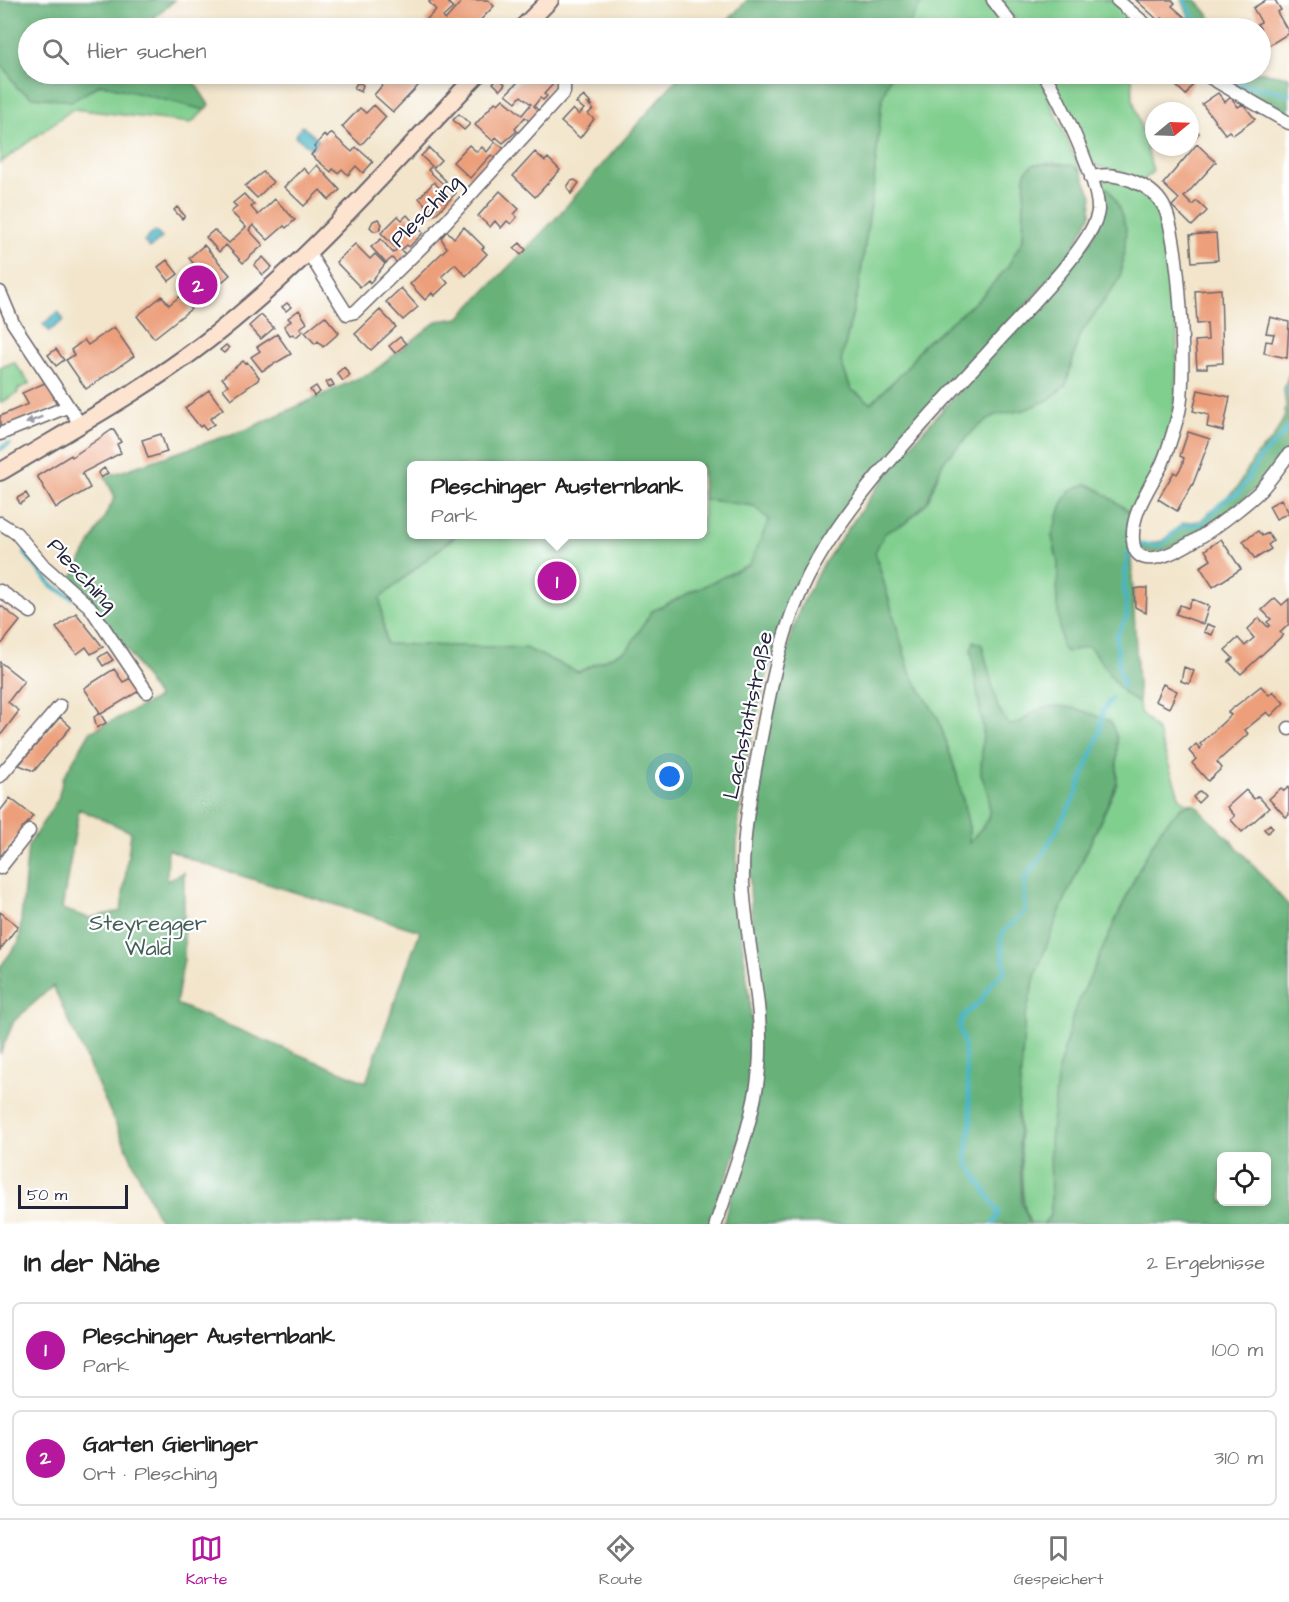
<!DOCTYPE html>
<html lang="de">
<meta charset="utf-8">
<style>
body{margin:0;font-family:"Architects Daughter",sans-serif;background:#f6f6f6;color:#222}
.controls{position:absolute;right:18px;bottom:18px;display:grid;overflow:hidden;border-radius:9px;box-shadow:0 3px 9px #0003}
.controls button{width:54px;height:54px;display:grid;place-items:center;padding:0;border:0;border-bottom:2px solid #e0e0e0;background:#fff;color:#222;font:30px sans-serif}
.compass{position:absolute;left:1145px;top:102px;width:54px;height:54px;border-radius:50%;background:#fff;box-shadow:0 3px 9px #0003;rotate:71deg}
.scale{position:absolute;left:18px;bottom:15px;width:110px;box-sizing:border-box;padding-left:6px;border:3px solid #22223b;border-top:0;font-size:16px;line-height:21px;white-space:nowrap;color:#22223b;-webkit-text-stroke:4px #fff;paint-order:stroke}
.you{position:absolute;left:670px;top:777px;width:21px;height:21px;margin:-15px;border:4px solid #fff;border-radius:50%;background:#1a73e8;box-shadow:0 0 0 9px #1a73e833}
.badge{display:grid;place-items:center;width:39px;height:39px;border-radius:50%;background:#b5179e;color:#fff;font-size:20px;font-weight:700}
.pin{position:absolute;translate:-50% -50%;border:3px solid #fff;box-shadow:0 2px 6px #0006}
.popup{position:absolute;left:407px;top:461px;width:300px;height:78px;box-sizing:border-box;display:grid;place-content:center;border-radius:9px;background:#fff;filter:drop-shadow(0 2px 4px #0005);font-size:20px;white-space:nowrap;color:#767676}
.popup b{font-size:22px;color:#222}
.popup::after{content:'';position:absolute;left:50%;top:100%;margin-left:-12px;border:12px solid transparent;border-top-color:#fff}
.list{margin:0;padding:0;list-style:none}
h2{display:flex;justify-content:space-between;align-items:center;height:78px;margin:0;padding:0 24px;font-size:26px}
h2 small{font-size:20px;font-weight:400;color:#767676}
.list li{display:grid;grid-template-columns:39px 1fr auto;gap:18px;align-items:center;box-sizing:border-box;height:96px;margin:0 12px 12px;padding:0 12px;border:2px solid #e0e0e0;border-radius:9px}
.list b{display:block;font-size:22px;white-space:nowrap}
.list p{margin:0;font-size:20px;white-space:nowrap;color:#767676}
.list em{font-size:20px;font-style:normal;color:#767676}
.icon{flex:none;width:33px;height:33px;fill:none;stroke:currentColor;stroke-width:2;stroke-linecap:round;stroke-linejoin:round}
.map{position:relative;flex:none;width:1289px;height:1224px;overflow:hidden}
.search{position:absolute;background:#fff;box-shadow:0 3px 9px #0003;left:18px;right:18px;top:18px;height:66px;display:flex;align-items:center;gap:15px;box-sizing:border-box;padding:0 21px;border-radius:33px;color:#767676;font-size:22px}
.sheet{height:294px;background:#fff}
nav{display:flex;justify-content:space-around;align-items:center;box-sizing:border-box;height:84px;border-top:2px solid #e0e0e0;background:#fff;font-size:16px;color:#767676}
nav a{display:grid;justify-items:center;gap:3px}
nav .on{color:#b5179e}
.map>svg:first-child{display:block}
.green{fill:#81cf8f;stroke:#527865;stroke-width:1.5}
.forest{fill:#68b27a;stroke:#456a5a;stroke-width:1.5;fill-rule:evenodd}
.water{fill:#48b5c4;stroke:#356c80;stroke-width:1.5}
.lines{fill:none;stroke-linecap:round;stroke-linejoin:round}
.stream{stroke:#48b5c4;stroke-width:4.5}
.building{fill:#ec9f7a}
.street-casing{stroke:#6b666d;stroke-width:15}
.secondary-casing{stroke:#6b666d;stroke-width:20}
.street{stroke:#fff;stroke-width:12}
.secondary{stroke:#fde4d1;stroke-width:16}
.oneway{fill:#9c9ca7}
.labels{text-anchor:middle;stroke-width:4.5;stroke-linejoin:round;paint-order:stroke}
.street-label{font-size:22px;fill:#22223b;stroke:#fff}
.park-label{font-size:22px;fill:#435f58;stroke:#fff}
</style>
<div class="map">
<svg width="1289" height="1224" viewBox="0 0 1289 1224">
<rect width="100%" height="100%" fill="#fff"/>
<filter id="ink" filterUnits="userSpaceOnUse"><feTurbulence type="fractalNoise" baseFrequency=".0167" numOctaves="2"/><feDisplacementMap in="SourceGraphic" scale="12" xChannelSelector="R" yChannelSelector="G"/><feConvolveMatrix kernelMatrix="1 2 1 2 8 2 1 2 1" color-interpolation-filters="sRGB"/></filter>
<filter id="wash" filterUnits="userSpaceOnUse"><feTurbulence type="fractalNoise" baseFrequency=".008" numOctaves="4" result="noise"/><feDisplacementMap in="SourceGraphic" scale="24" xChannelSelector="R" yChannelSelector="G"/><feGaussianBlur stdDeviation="1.35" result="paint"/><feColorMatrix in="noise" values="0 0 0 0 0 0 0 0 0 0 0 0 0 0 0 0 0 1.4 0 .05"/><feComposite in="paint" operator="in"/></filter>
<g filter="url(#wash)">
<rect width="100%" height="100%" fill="#f2e5cb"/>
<path class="green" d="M923 0H985L1007 28H907Z
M999 0H1112L1130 15V28H1022Z
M0 64 7 71 17 88 72 101 101 84 205 110 191 123 73 109 0 163Z
M891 74H1038L1081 171C1065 160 1039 160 1025 172L1023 239 1007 268 980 298 923 345 905 370 871 403 851 389 841 362 859 286 873 190 882 99Z
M1051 74H1132L1133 99 1153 171 1143 181 1093 165Z
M1110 179C1125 184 1145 187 1154 201 1178 236 1183 388 1170 430 1161 459 1145 486 1131 513L1099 490 1087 484 1070 492 1062 504 1052 536 1058 563 1057 604 1067 652 1088 646C1109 665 1111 689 1139 703L1140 712 1158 732 1179 796 1185 803 1194 804 1181 807 1161 829 1139 869 1074 1012 1058 1072 1051 1215 1043 1224H1030C1020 1199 1023 1179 1021 1153 1017 1108 1016 1060 1025 1016 1042 935 1085 860 1117 784L1035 711 1022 724 1009 725 998 708 982 645 971 650 983 729 981 774 989 796V819L968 844 969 827 957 775 938 718 910 673 875 552 885 532 907 522 927 502 943 462 976 427 995 415 1024 410 1048 400 1066 385 1079 336 1120 278 1098 182Z
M14 362 30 384 18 389V393L0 403V368Z
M703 499 754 506 769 520 750 564 652 611 628 649 578 672 525 648 386 644 380 598 457 535 702 534Z"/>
<path class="forest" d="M0 0H175L154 18 160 28H28V74H189L209 105 205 110 101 84 72 101 33 97 17 88 7 71 0 64Z
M747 0H923L907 28H721Z
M1182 0H1196L1219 28H1194Z
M1261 72 1289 77V119L1219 77 1218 74Z
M681 74H891L882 99 873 190 859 286 841 362 851 389 871 403 905 370 923 345 980 298 1007 268 1023 239 1025 172 1034 164 1072 165 1081 171 1092 196 1091 215 1070 254 826 538C771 621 732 786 737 886 740 951 757 1014 752 1080 748 1128 726 1178 711 1224H161L53 986 14 1021 0 1054V967L19 942 28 846 58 799 63 778 90 732 158 698 126 648 72 578 115 497 105 477 250 428 374 371 437 321 459 318 557 217ZM412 466H702L703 499 754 506 769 520 750 564 652 611 628 649 578 672 525 648 386 644 380 598 457 534H412ZM79 809 131 832 121 911 89 918 62 909ZM168 849 200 863 420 931 366 1082 176 1004 184 959V872L167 881Z
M1098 182 1110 190 1118 205 1126 228 1125 248 1120 278 1079 336 1066 385 1048 400 1024 410 995 415 976 428 943 462 927 502 907 522 885 533 875 552 910 673 938 718 957 775 969 827V843L989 819V796L981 774 983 729 971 650 974 641 982 645 998 708 1009 725C1026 723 1025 715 1037 710 1062 700 1088 712 1111 722L1117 738V783L1062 906 1036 973 1025 1018 1018 1115 1022 1203 1030 1224H723L759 1096 748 837 754 791 780 673 800 608 820 569 873 493 911 445 1088 245C1104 220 1103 211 1098 182Z
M1289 373C1289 389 1289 435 1289 447 1277 479 1188 549 1154 552 1147 553 1144 550 1138 546L1162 541 1183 523 1200 521 1237 488 1256 455 1272 440 1284 418 1286 406 1284 389Z
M1087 484 1099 490 1131 513 1127 536 1131 556 1139 703C1111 689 1109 665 1088 646L1067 652 1062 648 1057 604 1058 563 1052 536 1062 504 1070 491Z
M1194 804 1235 845 1289 906V1224H1043L1051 1215 1050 1140 1058 1072 1074 1012 1139 869 1161 829 1181 807ZM1222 1156H1266V1202H1222Z"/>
<path class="water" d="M302 126 319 140 312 149 295 136Z
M155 231 162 238 150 248 144 241Z
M58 312 64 320 49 331 43 324Z"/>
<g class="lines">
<path class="stream" d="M1184 0 1199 28
M1225 74 1237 83 1289 94
M1289 387V394
M0 449 9 444
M1141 545H1161L1181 527 1201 523 1226 499 1239 493 1260 458 1283 435 1289 425
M25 553 51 585 73 598
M1122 687 1124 683 1120 676 1116 637 1127 616 1124 586 1128 552
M993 1224 999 1213 966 1160 971 1122 964 1045 959 1026 964 1015 982 1000 992 982 1004 973C1007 961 1000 951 1001 939 1003 926 1020 921 1025 910V878L1043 854 1075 797 1100 732 1103 711 1112 698"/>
</g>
<g id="blocks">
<path class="building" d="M431 0H446L453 8 443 17 445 20 463 0H488L494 6 473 28H432L425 21 436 10 429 2Z
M1136 0H1172L1175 3 1172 6 1186 18 1174 28 1162 18 1159 21Z
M1266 0H1275L1281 10 1277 12 1289 33 1265 48 1260 39V28L1257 24 1261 22 1253 8Z
M392 74H405L418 86 393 112 374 95Z
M502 74 506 77 502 81 505 84 500 90 493 83Z
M526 74H531L538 80 543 74 554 83 544 94 547 96 543 100 540 98 534 106 540 112 531 123 525 117 515 129 517 131 503 143 496 137 493 141 475 125 495 102 498 104 503 99 522 115 531 104 521 96 516 102 506 94Z
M1176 74H1183L1194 82 1186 95 1171 81Z
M360 83 363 85 361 92 354 89 356 84Z
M1218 93 1225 102 1231 97 1238 107 1243 104 1255 119 1233 135 1229 131 1225 134 1202 104Z
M584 96 592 105 588 104 593 109 588 114 594 119 580 138 561 122 573 109 579 115 584 109 576 103Z
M374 105 386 117 361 145 342 127 360 108 366 113Z
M459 114 470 124 464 130 453 120Z
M1190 124 1199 133 1191 141 1190 140Z
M331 133 352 152 356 147 373 162 363 173 356 166 348 175 342 169 338 173 333 169 331 172 311 155 316 149 314 147 324 135 327 138Z
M495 142 506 150 497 160 491 155 470 178 453 162 469 145 477 152 482 147 487 152Z
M1197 144 1216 162 1184 197 1192 205 1197 201 1207 211 1192 226 1172 206 1179 199 1163 184Z
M429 148 441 160 433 168 446 181 443 184 428 170 432 166 421 156Z
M535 152 545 161 548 158 560 170 535 197 513 176Z
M317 165 340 190 329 200 320 190 304 206 284 187 303 168 309 174Z
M263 172 273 182 257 198 245 186Z
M575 180 579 183 571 194 567 187 571 181Z
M434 182 442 191 447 185 456 193 435 215 419 198Z
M500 191 519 209 514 214 517 217 511 224 507 221 501 228 495 221 490 227 478 216Z
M244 194 254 205 251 207 258 215 275 199 295 220 286 228 284 226 268 240 253 225 249 230 263 245 243 263 226 245 219 252 206 237 214 230 229 243 246 227 231 212 237 207 233 203Z
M177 207 185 216 182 219 174 210Z
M407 215 423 233 409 247 407 245 401 250 406 255 397 263 392 258 386 263 371 247 381 239 393 253 397 249 381 233 398 216 402 220Z
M378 219 382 224 379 230 374 231 370 227 373 221Z
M464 227 484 247 482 249 487 254 466 276 455 264 442 276 448 283 434 296 432 293 425 300 410 284 447 248 441 238 447 231 454 238Z
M1216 233 1218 260 1192 262 1190 235Z
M520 243 526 250 521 255 514 248Z
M355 244 370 259 375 254 385 264 370 283 368 280 360 287 336 262Z
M204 245 230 275 199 302 181 281 197 268 189 258Z
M263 257 272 267 263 275 254 265Z
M167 260 178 274 169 281 158 267Z
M401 288 418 307 403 320 386 302Z
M1221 289 1223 363 1207 364V368H1197L1195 341 1208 340 1207 323 1197 324 1195 291Z
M162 296 169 305 180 296 191 309 154 338 137 316Z
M287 303 291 307 286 311 282 307Z
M299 310 307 323 300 328 303 331 296 337 293 334 290 335 284 326 291 321 288 318Z
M380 310 396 327 371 350 355 334Z
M261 315 274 328 261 339 249 326Z
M325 316 339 333 323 347 318 341 315 344 305 332Z
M1270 317 1289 322 1287 358 1264 353 1266 341 1272 342 1274 334 1266 333Z
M114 327 134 356 86 389 66 360 74 355 71 350 84 340 88 345Z
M277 334 291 354 262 371 251 357 260 351 257 347Z
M400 337 406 344 395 353 389 346Z
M226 345 229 348 224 353 220 350Z
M56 349 64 360 56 366 48 355Z
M243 361 245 363 247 362 259 377 258 380 231 399 223 389 228 385 222 378Z
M344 367 350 375 343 381 337 373Z
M331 380 334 385 329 388 326 382Z
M47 382 57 405 0 430V416L28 404 22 393Z
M316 386 320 392 314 396 310 390Z
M209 390 223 409 210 419 214 424 206 430 202 425 200 427 185 408Z
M1198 390 1230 397 1223 431 1207 427 1209 415 1193 411Z
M113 429 121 442 117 444 121 453 82 473 90 488 56 508 37 476 71 455 72 457Z
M1188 432 1210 439 1193 484 1177 511 1158 499 1174 472 1177 474 1182 466 1184 458 1180 456Z
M161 434 167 452 148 458 142 440Z
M104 468 108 473 101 478 98 473Z
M26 493 29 498 20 504 17 498Z
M1281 499 1289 513 1276 519 1269 506Z
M1258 531 1262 536 1268 533 1273 541 1268 545 1271 549 1255 559 1243 541Z
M1221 539 1241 569 1213 587 1200 567 1211 560 1205 550Z
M1141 588H1147L1146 613 1135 607 1134 589Z
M1275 598 1282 605 1289 599V624L1280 633 1283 635 1241 674 1229 662 1233 658 1225 650 1238 638 1245 646 1249 642 1254 638 1247 630 1259 618 1268 627 1270 625 1267 622 1271 619 1262 610Z
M1192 599 1209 606 1203 624 1176 614 1180 605 1188 608Z
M0 605 20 621 0 646Z
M76 613 103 647 91 654 86 647 77 654 56 628Z
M1207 624 1215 627 1212 635 1204 632Z
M107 652 113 660 103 666 98 658Z
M0 662 24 681 8 702 19 711 0 736Z
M1184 667 1194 671 1189 684 1181 681Z
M114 669 123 682 131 678 139 691 101 714 84 688Z
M1163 684 1177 691 1169 708 1155 701Z
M1261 686 1269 695 1273 691 1284 703 1271 716 1267 712 1245 730 1248 734 1217 762 1222 768 1208 781 1192 763 1196 759 1189 751 1196 744 1200 749 1202 746 1200 744 1231 715 1228 712Z
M100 713 106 723 97 728 94 717Z
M60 717 71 727 34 771 19 765Z
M1289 787V815L1286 817 1269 799 1281 788 1284 791Z
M1246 790 1254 799 1258 796 1269 808 1242 832 1231 820 1235 816 1227 807Z
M1200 791 1205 796 1198 803 1193 797Z
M10 798 33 816 0 858V811Z
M1270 824 1273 828 1268 833 1264 829Z
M0 912 18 926 0 950Z"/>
</g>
</g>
<g filter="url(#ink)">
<use href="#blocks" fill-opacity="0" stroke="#6b666d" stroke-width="1.5"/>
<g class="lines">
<g class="street-casing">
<path id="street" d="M993 0 1014 28
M1117 0 1150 28
M1204 74 1289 123
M1091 178C1114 169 1151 184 1163 205 1180 235 1187 378 1179 412 1174 430 1169 448 1162 464 1150 488 1131 512 1133 540 1136 597 1247 504 1261 490 1271 479 1280 466 1289 454
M308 252 347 314 355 312 433 236 564 92V81L557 74
M0 292 13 323 80 424
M0 434 67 407
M0 523 16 533 44 566 90 607 147 692
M0 591 31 612
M1289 729V728
M0 776 60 706
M0 868 29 831
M716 1224C732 1174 754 1122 759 1069 765 1007 746 945 743 883 742 836 751 790 760 743 771 686 781 629 808 577 849 497 932 414 993 347 1016 320 1096 243 1098 210 1099 181 1060 100 1044 74"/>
</g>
<g class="secondary-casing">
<path id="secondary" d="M522 28 550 0
M0 472C70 430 142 391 207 341 308 263 391 165 478 74"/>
</g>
<use href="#street" class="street"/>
<use href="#secondary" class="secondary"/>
</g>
<defs><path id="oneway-solid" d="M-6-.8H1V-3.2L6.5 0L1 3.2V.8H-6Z" transform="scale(1.5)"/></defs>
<use class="oneway" href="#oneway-solid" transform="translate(34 420) rotate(158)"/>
</g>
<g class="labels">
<g class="street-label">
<text transform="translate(425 210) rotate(-46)" y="8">Plesching</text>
<text transform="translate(83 574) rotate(47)" y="8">Plesching</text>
<text transform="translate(747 715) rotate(-78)" y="8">Lachstattstraße</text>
</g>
<g class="park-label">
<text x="148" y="930">Steyregger<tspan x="148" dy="25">Wald</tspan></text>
</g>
</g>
</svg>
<div class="controls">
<button><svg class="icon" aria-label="locate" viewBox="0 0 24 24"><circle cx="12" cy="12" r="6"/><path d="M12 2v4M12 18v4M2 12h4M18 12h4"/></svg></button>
</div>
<svg class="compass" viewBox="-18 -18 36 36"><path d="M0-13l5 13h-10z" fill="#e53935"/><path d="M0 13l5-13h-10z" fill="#767676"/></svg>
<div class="scale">50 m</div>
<div class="you"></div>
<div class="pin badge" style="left:557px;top:581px">1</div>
<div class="popup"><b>Pleschinger Austernbank</b>Park</div>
<div class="pin badge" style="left:198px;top:285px">2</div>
<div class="search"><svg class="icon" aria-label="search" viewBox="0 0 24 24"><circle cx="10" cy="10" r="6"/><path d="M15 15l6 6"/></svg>Hier suchen</div>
</div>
<section class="sheet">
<h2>In der Nähe<small>2 Ergebnisse</small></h2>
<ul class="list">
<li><span class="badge">1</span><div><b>Pleschinger Austernbank</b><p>Park</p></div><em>100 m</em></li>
<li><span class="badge">2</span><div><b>Garten Gierlinger</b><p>Ort · Plesching</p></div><em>310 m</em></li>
</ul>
</section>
<nav>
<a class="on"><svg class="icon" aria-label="map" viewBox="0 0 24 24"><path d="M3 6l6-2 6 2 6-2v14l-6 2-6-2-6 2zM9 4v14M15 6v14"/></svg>Karte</a>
<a><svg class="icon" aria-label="directions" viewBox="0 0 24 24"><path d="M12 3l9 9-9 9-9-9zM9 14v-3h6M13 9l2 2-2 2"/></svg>Route</a>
<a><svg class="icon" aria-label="saved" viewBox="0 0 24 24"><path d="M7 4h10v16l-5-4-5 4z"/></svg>Gespeichert</a>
</nav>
